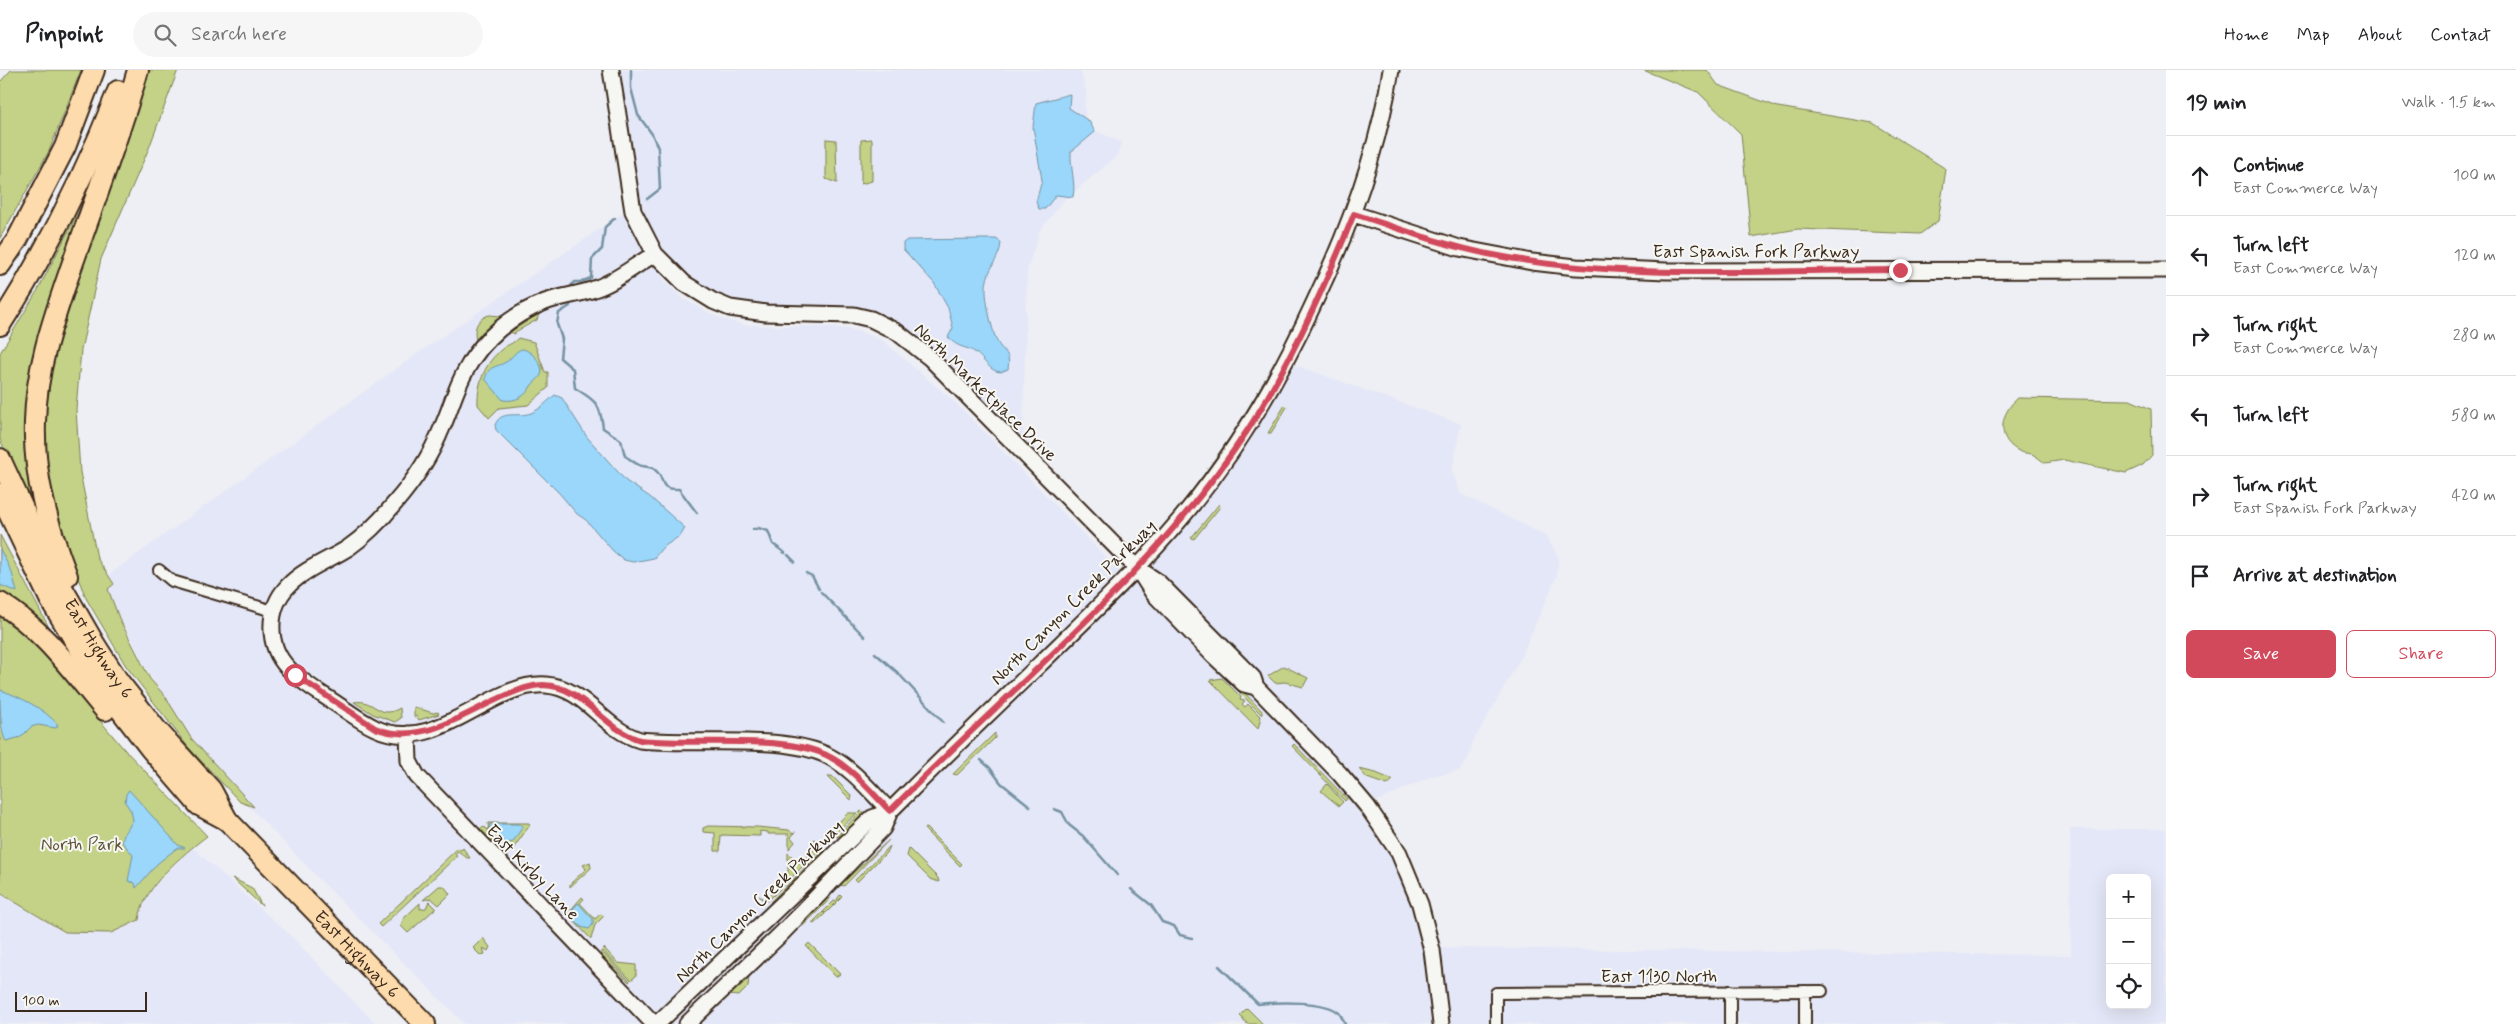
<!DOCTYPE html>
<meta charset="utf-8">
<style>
body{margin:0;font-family:Mynerve,sans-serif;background:#f6f6f6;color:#202124}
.controls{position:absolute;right:15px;bottom:15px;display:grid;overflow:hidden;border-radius:8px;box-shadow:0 5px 20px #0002}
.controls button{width:45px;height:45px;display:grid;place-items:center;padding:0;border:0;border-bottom:1px solid #e0e0e0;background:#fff;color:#202124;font:25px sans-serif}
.scale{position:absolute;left:15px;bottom:12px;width:132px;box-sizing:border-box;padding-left:5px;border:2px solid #3b2a1e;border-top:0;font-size:14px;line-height:18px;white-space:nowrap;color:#3b2a1e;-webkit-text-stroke:4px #f6f6f2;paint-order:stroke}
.stop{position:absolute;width:15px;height:15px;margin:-11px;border:4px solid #d1495b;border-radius:50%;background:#fff}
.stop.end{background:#d1495b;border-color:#fff;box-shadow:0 1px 5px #0008}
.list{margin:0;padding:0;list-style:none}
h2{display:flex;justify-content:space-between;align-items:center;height:65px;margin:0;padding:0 20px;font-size:21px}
h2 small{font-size:16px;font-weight:400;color:#757577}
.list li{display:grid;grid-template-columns:32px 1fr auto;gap:15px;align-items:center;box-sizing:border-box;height:80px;padding:0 20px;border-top:1px solid #e0e0e0}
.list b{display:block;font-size:19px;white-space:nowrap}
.list p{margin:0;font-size:16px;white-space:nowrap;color:#757577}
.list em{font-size:16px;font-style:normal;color:#757577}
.actions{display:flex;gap:10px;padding:15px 20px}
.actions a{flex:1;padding:11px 0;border:1px solid #d1495b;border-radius:8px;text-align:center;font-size:18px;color:#d1495b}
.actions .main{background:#d1495b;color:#fff}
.icon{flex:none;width:28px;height:28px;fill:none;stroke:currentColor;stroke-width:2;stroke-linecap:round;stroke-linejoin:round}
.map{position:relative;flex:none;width:2166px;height:954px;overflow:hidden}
header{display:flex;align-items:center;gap:30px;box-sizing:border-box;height:70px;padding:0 25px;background:#fff;border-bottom:1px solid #e0e0e0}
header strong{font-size:24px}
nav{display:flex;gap:28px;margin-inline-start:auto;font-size:18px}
.search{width:350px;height:45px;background:#f6f6f6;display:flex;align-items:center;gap:12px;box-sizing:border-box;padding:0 18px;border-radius:28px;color:#757577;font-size:19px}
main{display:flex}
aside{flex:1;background:#fff}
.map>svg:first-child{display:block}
.built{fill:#e4e7f7;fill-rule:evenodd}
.green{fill:#c3d287;stroke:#7f7e52}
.water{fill:#9ad7fb;stroke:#7492a3}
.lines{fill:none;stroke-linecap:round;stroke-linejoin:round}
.stream{stroke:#7492a3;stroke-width:2.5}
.street-casing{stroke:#3b2a1e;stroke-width:14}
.secondary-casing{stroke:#3b2a1e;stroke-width:19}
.highway-casing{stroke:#3b2a1e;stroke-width:24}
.street{stroke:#f6f6f2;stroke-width:10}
.secondary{stroke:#f6f6f2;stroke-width:15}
.highway{stroke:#fedbac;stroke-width:20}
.route{stroke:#d1495b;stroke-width:6}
.labels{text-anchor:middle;stroke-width:4;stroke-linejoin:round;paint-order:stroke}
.street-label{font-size:18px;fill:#3b2a1e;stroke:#f6f6f2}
.park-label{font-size:18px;fill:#5d5438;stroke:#f6f6f2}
</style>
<header>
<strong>Pinpoint</strong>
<div class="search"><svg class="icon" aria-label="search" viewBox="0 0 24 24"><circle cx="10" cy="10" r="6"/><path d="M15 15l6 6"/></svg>Search here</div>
<nav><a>Home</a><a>Map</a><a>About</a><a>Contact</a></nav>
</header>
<main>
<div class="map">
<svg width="2166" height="954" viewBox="0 0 2166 954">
<rect width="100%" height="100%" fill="#eeeff4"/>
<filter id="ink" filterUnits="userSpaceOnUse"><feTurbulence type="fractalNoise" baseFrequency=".02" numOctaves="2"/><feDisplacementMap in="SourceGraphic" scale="10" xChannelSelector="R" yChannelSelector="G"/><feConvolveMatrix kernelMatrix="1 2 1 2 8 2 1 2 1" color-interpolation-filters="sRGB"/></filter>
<g filter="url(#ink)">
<path class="built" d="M618 0H1080L1086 21 1084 55 1122 73 1116 87 1063 131 1040 160 1027 200 1023 368 923 270 903 256 875 242 850 235 765 236 736 233 710 222 677 200 654 170 641 141Z
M623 143 666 213 684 229 715 246 744 255 833 257 858 261 882 270 958 335 1127 509 1231 383 1286 292 1461 354 1452 401 1461 424 1546 466 1559 488 1556 508 1519 591 1473 672 1468 689 1459 701 1432 706 1367 736 1425 821 1442 878 2071 885 2070 759H2166V954H465L320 810 183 668 100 511 414 286ZM2110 808H2147V935H2110Z
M192 777 288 863 376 954H0V823L65 862 140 837 152 818Z"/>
<path class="green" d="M11 0H81L49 81 0 168V12Z
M149 0H178L149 78 101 189 81 280 76 339 80 402 97 488 114 514 108 519 119 548 150 609 165 626 191 668 254 737 240 732 188 677 126 596 87 530 65 477 52 431 45 367 46 340 52 298 64 247Z
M1643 0H1707L1718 15 1778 37 1873 53 1946 99 1938 151 1920 164 1798 159 1751 167 1741 64 1698 22Z
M826 69 836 70 837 113 826 109Z
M872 69V111L861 114V70Z
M85 129 35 276 29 303 25 339V372L36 455 0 369V283L39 218Z
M539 244 537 250 515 262V264L510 262Z
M489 245 502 246 476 271C473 258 477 249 489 245Z
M518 268 534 272 545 302H548V318L528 335 499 338 489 348 478 335C477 313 485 293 502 279 508 274 513 274 518 268Z
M2018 328 2130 330 2151 339 2152 385 2143 395 2126 403 2064 390 2045 393C2041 390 2036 386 2032 384 2027 383 2021 383 2017 380 1995 367 2001 342 2018 328Z
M1285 335 1287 337 1271 363H1268Z
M1219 434 1220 437 1194 469 1191 468Z
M0 465 53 565 0 525Z
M0 541 17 553 74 614 87 635 123 678 207 766C182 785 142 818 139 850L111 863 65 862 0 823Z
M1284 596 1308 608 1303 617 1285 612 1275 613 1268 606Z
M1222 608 1241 627 1240 630 1245 631 1242 634 1245 637 1248 634 1261 647 1258 659 1210 610Z
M1225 608H1230L1262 641V645Z
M354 632C375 628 379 651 400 638L401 648 395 652 373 644Z
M414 637 433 643 438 642 439 644 419 650 416 646 414 647Z
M995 663V668L957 705 953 704Z
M1294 674 1347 729 1345 731 1292 676Z
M1359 699 1376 703 1393 710 1387 715 1367 708Z
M832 706 852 726 851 730 828 707Z
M1327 714 1343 732 1339 736 1321 721Z
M861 741 864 742C859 751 846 765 836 767Z
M848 743H857L830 768V761Z
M488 753H529L530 755 510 783 489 762Z
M708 756 757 757 789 760 792 763 796 762 791 767 795 772 789 779V764H768V762L760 761V766L721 765 720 781H715V763L703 762V758Z
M482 757 486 758 508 785H505L480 759Z
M926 758 962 794 960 796 924 759Z
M814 769 821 774 820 779 769 830 765 832 759 826 765 830 781 814 782 804H788V783L800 793 818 776Z
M889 770 844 816 840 815Z
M890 776 888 781 857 812 855 810Z
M458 778 461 780 463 778 470 788H467L458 781 455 784 457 786 381 857 378 854Z
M824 779 821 786C809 798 785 828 770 832Z
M909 779 938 808 939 812 930 809 907 786Z
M590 792 591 798 570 817V814L586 799 583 795Z
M232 808 252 818 262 836Z
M439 816H444L450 824 439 835 431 828 423 830Z
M830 825V829L803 856 799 855Z
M840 825 842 827 826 843 823 842 825 844 814 854 812 853 834 831H836Z
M582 827 584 829 580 833 595 849 600 844 604 846 595 855 591 869 567 844Z
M429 831 436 838 408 863 401 856 403 849 420 833V839L426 838Z
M483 868 490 877 488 881 483 878 485 884 480 885 473 878Z
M809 873 840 904 836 907 806 876Z
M604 878 618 893 636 895V906L631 910 602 880Z
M601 881 630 911 629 912 601 885Z
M749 905 748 917 739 926 728 925Z
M1247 938 1263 954H1247L1240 945Z"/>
<path class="water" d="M1070 24 1069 38 1089 51 1095 62 1071 82C1070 97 1076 113 1073 127L1056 125 1045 139H1039L1036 132 1042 110 1033 57 1036 33Z
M984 169H996L1001 172C1001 189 984 200 986 223 987 236 991 256 996 269 1002 284 1011 279 1008 299L1001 302C990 302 984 289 976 283 967 276 958 279 948 267L953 258 948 238 934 213 903 179V173L907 170Z
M522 279C531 280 545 295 541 305 539 309 534 312 531 316 526 326 516 332 503 330L485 309C489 295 495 298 506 292 512 288 515 281 522 279Z
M555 325 562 328 587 367 626 411 650 427 685 458 681 465 662 478 654 488 633 492 624 490 613 481 586 450 577 444 560 424 496 360 495 355C501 339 518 348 531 343 541 339 547 331 555 325Z
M0 479 12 503 17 522 0 515Z
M0 620C19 626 45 639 58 655L56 658 38 655 31 657 21 667 6 671C0 663 0 633 0 620Z
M129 720 178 775 185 778H177L158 793 136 818 135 813 128 811 133 785 122 772 124 765 133 750 131 741 125 732 126 724Z
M490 754H519L523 756 513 772 507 773 490 761Z
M578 833 593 849V854L589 859 581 857 569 844Z"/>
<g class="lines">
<path class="stream" d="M631 0V18L638 45 652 64 658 78 660 119 647 129
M571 216 574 212H580L591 208 592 189 602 179 605 157 615 148
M570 236 559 243 557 254 562 269 560 288 573 299 575 318C595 331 600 332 603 358L621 370 625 386C629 388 634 393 639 395 643 397 650 396 654 399 667 408 656 420 679 419L697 443
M758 458 768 461 773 474 785 483
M753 459H756
M788 485 795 492
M806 503 812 506 819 519
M821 522 865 567
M875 583 898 603 943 652
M981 690 990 698 1001 713 1030 736
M1054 739 1062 742 1069 755 1083 766 1117 805
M1131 819 1151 835 1162 852 1174 856 1180 865 1192 868
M1219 896 1258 934C1276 932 1326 930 1339 943 1342 946 1343 951 1345 954"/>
<g class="street-casing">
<path id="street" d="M159 500 172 511 273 541
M1730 921V954
M1496 954V923L1822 921
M1805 954V921"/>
</g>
<g class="secondary-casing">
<path id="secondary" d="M611 0 633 141 655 184 684 213 713 231 730 238 766 243 854 245 871 249 897 262 930 288 1122 483 1137 498 1153 523 1213 585 1244 614 1256 617
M1354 144 1459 178 1532 192 1576 197 1666 201 2166 200
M655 184C635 195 616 212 594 219 578 225 561 226 545 232 513 244 482 269 466 300 455 319 450 341 441 360 430 387 414 411 395 433 382 449 365 466 348 478 329 490 304 499 288 516 267 538 266 575 288 598 300 611 317 621 332 631 346 640 360 651 375 658 436 687 490 611 546 615 586 618 601 658 640 670 693 676 787 663 830 687 853 699 872 723 890 741
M1140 500 1157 511 1253 608 1256 617 1340 704 1367 736 1399 783 1420 834 1432 880 1441 954
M408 664 409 691 417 706 654 954
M657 954 872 748 890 741
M687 954 782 863 883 758 890 741 900 731C946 685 992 640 1039 595 1089 546 1139 499 1183 446 1237 381 1278 311 1313 235 1349 160 1378 82 1391 0"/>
</g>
<g class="highway-casing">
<g id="highway">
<path d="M0 195 17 170 65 77 94 0"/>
<path d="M0 255C47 181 86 103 118 21"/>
<path id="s1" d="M0 389 50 497 95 575 118 611 155 658 211 720 227 750 425 954"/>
<path d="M0 424 50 529 103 617 150 678 199 735 227 750"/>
<path d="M67 506C48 457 33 405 35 352 36 297 54 248 71 198 94 132 119 67 138 0"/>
<path d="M0 533C44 560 73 602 105 640"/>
</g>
</g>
<use href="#street" class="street"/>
<use href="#secondary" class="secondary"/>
<use href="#highway" class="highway"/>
</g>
</g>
<g class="lines" filter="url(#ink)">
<path class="route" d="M295 605 375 658C423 677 465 642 507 625 519 620 530 615 543 615 584 616 601 658 640 670 693 676 787 663 830 687 853 699 872 723 890 741 1010 618 1153 505 1247 361 1290 295 1325 216 1354 144 1398 158 1442 175 1488 184 1620 211 1766 200 1900 200"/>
</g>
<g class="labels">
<g class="street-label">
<text x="1756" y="187">East Spanish Fork Parkway</text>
<text transform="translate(986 322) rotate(44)" y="6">North Marketplace Drive</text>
<text transform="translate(1073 532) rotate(-45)" y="6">North Canyon Creek Parkway</text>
<text dy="6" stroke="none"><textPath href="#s1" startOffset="214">East Highway 6</textPath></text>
<text transform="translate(533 802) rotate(46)" y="6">East Kirby Lane</text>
<text transform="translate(759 831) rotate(-44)" y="6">North Canyon Creek Parkway</text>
<text dy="6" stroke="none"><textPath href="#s1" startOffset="616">East Highway 6</textPath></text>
<text x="1659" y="912">East 1130 North</text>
</g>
<g class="park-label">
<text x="82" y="780">North Park</text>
</g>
</g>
</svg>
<div class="controls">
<button>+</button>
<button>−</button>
<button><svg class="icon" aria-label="locate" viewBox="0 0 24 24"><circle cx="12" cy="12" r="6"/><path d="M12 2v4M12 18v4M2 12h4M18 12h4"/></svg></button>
</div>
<div class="scale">100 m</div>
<div class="stop" style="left:295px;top:605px"></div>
<div class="stop end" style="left:1900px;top:200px"></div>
</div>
<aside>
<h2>19 min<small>Walk · 1.5 km</small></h2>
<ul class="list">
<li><svg class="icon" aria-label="ahead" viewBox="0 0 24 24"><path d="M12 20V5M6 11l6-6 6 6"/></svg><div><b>Continue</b><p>East Commerce Way</p></div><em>100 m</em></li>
<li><svg class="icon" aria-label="left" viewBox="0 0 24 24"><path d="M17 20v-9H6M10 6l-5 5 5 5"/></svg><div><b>Turn left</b><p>East Commerce Way</p></div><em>120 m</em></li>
<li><svg class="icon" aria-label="right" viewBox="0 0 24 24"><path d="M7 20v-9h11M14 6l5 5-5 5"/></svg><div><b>Turn right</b><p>East Commerce Way</p></div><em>280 m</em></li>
<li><svg class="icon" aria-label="left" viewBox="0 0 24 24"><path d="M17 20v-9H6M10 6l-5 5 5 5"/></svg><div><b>Turn left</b></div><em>580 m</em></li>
<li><svg class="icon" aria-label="right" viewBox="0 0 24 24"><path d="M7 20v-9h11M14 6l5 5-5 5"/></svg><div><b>Turn right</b><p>East Spanish Fork Parkway</p></div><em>420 m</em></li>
<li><svg class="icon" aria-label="arrive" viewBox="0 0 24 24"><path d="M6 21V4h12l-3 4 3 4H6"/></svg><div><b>Arrive at destination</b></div></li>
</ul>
<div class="actions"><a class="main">Save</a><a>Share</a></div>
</aside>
</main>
